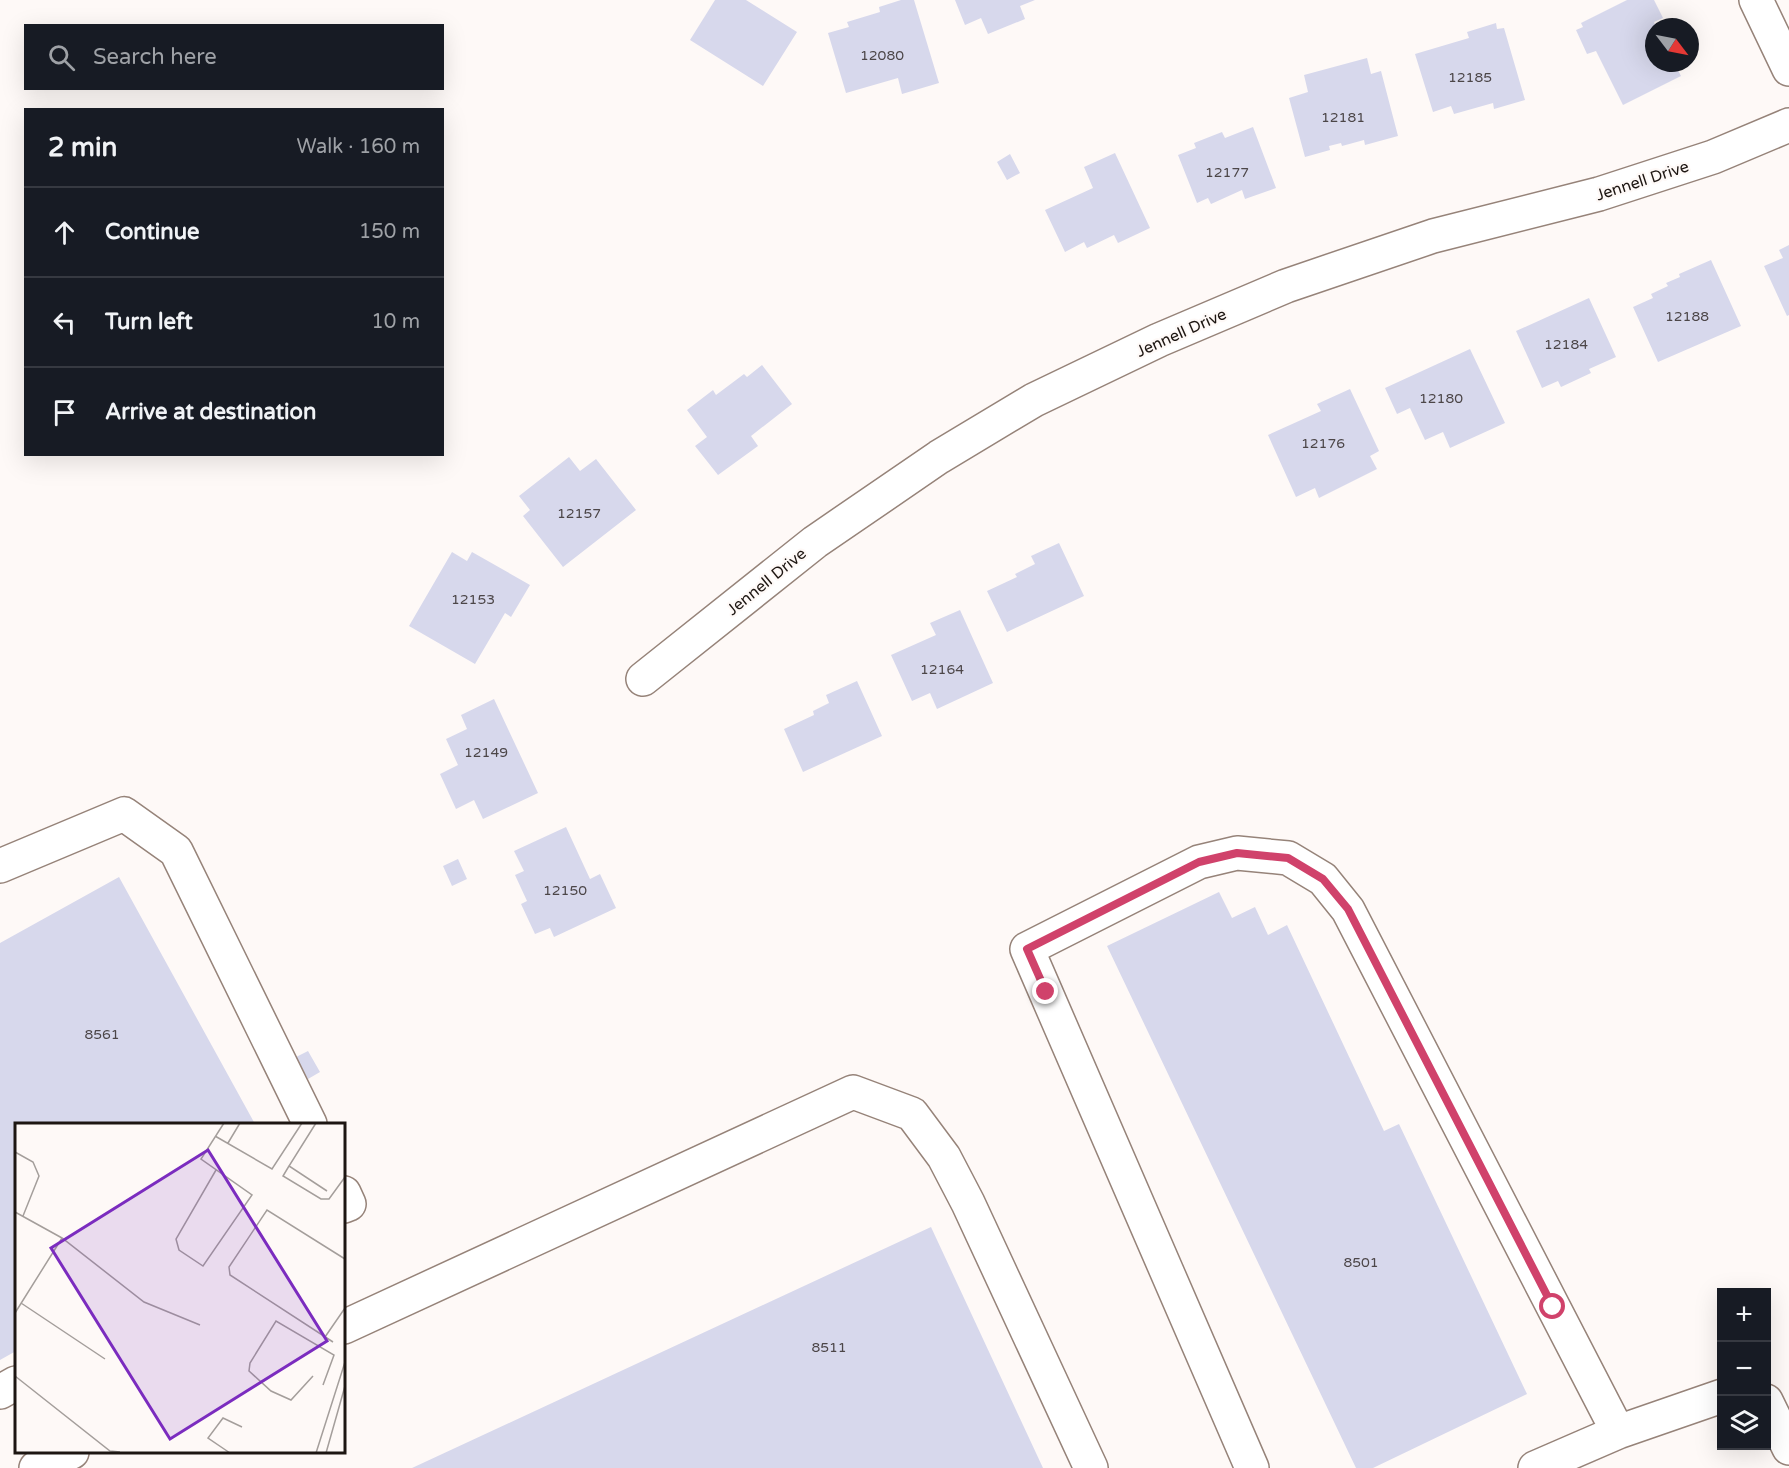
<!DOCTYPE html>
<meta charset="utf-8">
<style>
body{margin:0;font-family:"Varela Round",sans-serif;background:#20242c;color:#f1f3f6}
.controls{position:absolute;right:18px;bottom:18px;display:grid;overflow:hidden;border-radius:0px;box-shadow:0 6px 24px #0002}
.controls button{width:54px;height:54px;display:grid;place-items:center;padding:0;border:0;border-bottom:2px solid #363941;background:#171b24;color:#f1f3f6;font:30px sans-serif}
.compass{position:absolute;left:1645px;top:18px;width:54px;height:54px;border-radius:50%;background:#171b24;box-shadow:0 6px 24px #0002;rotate:122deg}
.stop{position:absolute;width:18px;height:18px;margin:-14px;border:4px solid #d0426b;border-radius:50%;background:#fff}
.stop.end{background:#d0426b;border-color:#fff;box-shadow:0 2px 6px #0008}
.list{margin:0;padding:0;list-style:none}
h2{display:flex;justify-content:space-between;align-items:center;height:78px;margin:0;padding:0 24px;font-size:26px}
h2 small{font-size:20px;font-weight:400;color:#9ea1a6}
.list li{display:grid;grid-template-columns:39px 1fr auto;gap:18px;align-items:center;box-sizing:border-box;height:90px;padding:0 24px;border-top:2px solid #363941}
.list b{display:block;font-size:22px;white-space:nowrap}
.list em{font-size:20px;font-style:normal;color:#9ea1a6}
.icon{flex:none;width:33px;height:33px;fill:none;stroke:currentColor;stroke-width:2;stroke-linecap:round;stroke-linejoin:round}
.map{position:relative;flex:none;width:1789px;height:1468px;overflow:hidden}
.search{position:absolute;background:#171b24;box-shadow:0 6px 24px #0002;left:24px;top:24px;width:420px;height:66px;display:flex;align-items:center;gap:15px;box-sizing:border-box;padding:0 21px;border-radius:0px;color:#9ea1a6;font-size:22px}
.panel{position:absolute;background:#171b24;box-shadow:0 6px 24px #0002;left:24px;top:108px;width:420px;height:348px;border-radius:0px}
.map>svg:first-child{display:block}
.building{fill:#d7d8ec}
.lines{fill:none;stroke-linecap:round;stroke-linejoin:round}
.minor-casing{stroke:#968379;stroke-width:36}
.minor{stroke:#fff;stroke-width:33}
.route{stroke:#d0426b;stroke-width:8}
.labels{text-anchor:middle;stroke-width:4.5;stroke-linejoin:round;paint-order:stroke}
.number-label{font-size:14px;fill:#4c4648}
.street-label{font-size:16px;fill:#1d1612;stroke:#fef9f7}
.inset-road{fill:none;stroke:#a49e9b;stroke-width:1.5}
.view{fill:#7b2cbf;fill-opacity:0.15;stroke:#7b2cbf;stroke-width:3}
.inset-edge{fill:none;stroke:#1d1612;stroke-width:3}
</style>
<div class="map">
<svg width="1789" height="1468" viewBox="0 0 1789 1468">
<rect width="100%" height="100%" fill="#fef9f7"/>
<path class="building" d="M715 0H746L797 32 763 86 690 40Z
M901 0H914L939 83 902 94 898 78 846 93 828 33 849 27 847 22 880 12 879 7Z
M955 0H1035L1020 6 1025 19 988 34 981 18 965 25Z
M1627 0H1654L1663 18 1654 22 1656 27H1654V63H1674L1681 76 1623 105 1596 51 1587 54 1576 30 1583 27 1581 23Z
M1496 23 1497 29 1504 28 1525 100 1494 109 1493 103 1454 114 1451 106 1433 112 1415 54 1469 38 1467 32Z
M1367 58 1371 74 1381 71 1398 136 1365 145 1364 140 1342 146 1341 143 1329 146 1330 150 1305 157 1289 98 1308 92 1304 75Z
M1253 127 1276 188 1245 199 1242 190 1211 204 1208 198 1197 203 1178 155 1196 148 1194 143 1222 132 1225 138Z
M1115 153 1150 228 1118 243 1114 235 1087 248 1084 242 1065 252 1045 210 1093 188 1084 167Z
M1010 154 1020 173 1007 180 997 162Z
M1789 245V315L1787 316 1764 266 1783 258 1779 250Z
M1711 260 1741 326 1658 362 1633 307 1653 298 1651 294 1668 286 1666 283 1680 277 1679 274Z
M1589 298 1616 357 1589 369 1591 373 1561 387 1558 381 1542 388 1516 331Z
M1470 349 1505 423 1450 448 1443 432 1425 440 1410 408 1397 414 1385 388Z
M762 365 792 404 751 436 758 446 718 475 695 446 707 437 687 410 713 390 716 395 744 374 747 377Z
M1350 389 1379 451 1370 456 1377 469 1319 498 1315 488 1296 497 1268 435 1321 411 1317 404Z
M569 457 580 471 596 459 636 510 563 567 523 516 530 510 519 496Z
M1059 543 1084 596 1007 632 987 591 1017 577 1015 574 1035 564 1031 556Z
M452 552 467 561 472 552 530 585 511 617 505 613 475 664 409 626Z
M960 610 993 683 937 709 930 693 912 701 891 655 936 635 930 623Z
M857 681 882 736 803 772 784 729 814 715 813 711 829 703 826 695Z
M494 699 538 793 483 819 474 800 456 809 440 774 458 765 446 739 467 729 461 715Z
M566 827 590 879 600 874 616 908 554 937 550 928 535 934 521 904 527 901 515 875 524 871 514 851Z
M458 859 467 879 452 886 443 866Z
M119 877 255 1124H16V1351L0 1360V943Z
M1219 892 1232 918 1255 907 1268 935 1287 925 1384 1131 1399 1124 1527 1394 1373 1468H1356L1107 946Z
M308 1051 320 1072 308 1079 296 1057Z
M931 1227 1043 1468H412Z"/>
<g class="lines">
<g class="minor-casing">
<path id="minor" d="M1756 0 1789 69
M643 679 815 542 939 457 1034 400 1159 340 1286 286 1433 236 1599 194 1713 157 1789 125
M0 866 124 814 176 851 310 1124
M344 1193 349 1204 344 1206
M344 1327 853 1092 912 1114 944 1157 968 1203 1091 1468
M0 1392 16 1383
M1766 1401 1789 1448
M36 1468 72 1452
M1252 1468 1027 949 1199 862 1237 853 1288 858 1323 879 1348 910 1618 1432
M1535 1468 1618 1432 1722 1396"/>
</g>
<use href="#minor" class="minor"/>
</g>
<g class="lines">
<path class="route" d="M1046 992 1027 949 1199 862 1237 853 1288 858 1323 879 1348 909 1553 1307"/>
</g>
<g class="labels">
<g class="number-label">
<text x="882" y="60">12080</text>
<text x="1470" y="82">12185</text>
<text x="1343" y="122">12181</text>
<text x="1227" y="177">12177</text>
<text x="1687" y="321">12188</text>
<text x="1566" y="349">12184</text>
<text x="1441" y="403">12180</text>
<text x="1323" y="448">12176</text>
<text x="579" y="518">12157</text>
<text x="473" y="604">12153</text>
<text x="942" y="674">12164</text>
<text x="486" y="757">12149</text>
<text x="565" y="895">12150</text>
<text x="102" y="1039">8561</text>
<text x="1361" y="1267">8501</text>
<text x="829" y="1352">8511</text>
</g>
<g class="street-label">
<text transform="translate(1642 180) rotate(-18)" y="6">Jennell Drive</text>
<text transform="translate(1181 332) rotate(-24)" y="6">Jennell Drive</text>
<text transform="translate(766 581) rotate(-39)" y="6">Jennell Drive</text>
</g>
</g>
<g transform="translate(15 1123)">
<rect width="330" height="330" fill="#fef9f7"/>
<path class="inset-road" d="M301 0 274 43 312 68M200 13 257 46 287 0M213 20 225 0M0 29 18 39 24 53 8 93M274 43 268 53 306 76H314L330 54M201 47 161 116 164 127 188 143 237 72 186 36 209 0M0 89 47 115 129 179 185 202M6 180 90 236M0 190 47 115M310 214 330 185M318 219 215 152 214 144 252 87 330 136M0 253 95 328 105 329M298 253 276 277 256 268 234 248 235 240 261 198 319 232 308 262M215 330 193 315 208 295 227 304M301 330 330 239M311 330 330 263"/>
<path class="view" d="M193 27 312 218 155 316 36 125Z"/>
<rect width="330" height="330" class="inset-edge"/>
</g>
</svg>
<div class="controls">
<button>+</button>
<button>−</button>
<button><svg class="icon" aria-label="layers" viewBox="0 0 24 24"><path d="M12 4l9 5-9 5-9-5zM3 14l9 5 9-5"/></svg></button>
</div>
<svg class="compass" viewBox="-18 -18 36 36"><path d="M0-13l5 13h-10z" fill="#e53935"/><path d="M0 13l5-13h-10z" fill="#9ea1a6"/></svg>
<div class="stop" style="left:1553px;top:1307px"></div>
<div class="stop end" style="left:1046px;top:992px"></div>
<div class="search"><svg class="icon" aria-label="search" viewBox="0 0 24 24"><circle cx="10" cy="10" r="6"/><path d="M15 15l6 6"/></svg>Search here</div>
<section class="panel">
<h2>2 min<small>Walk · 160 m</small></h2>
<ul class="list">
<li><svg class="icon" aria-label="ahead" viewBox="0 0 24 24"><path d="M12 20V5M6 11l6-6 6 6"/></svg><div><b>Continue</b></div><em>150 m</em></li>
<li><svg class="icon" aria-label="left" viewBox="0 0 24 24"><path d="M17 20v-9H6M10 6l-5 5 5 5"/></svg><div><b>Turn left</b></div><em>10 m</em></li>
<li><svg class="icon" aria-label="arrive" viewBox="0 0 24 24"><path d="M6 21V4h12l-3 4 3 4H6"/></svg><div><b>Arrive at destination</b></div></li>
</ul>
</section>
</div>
